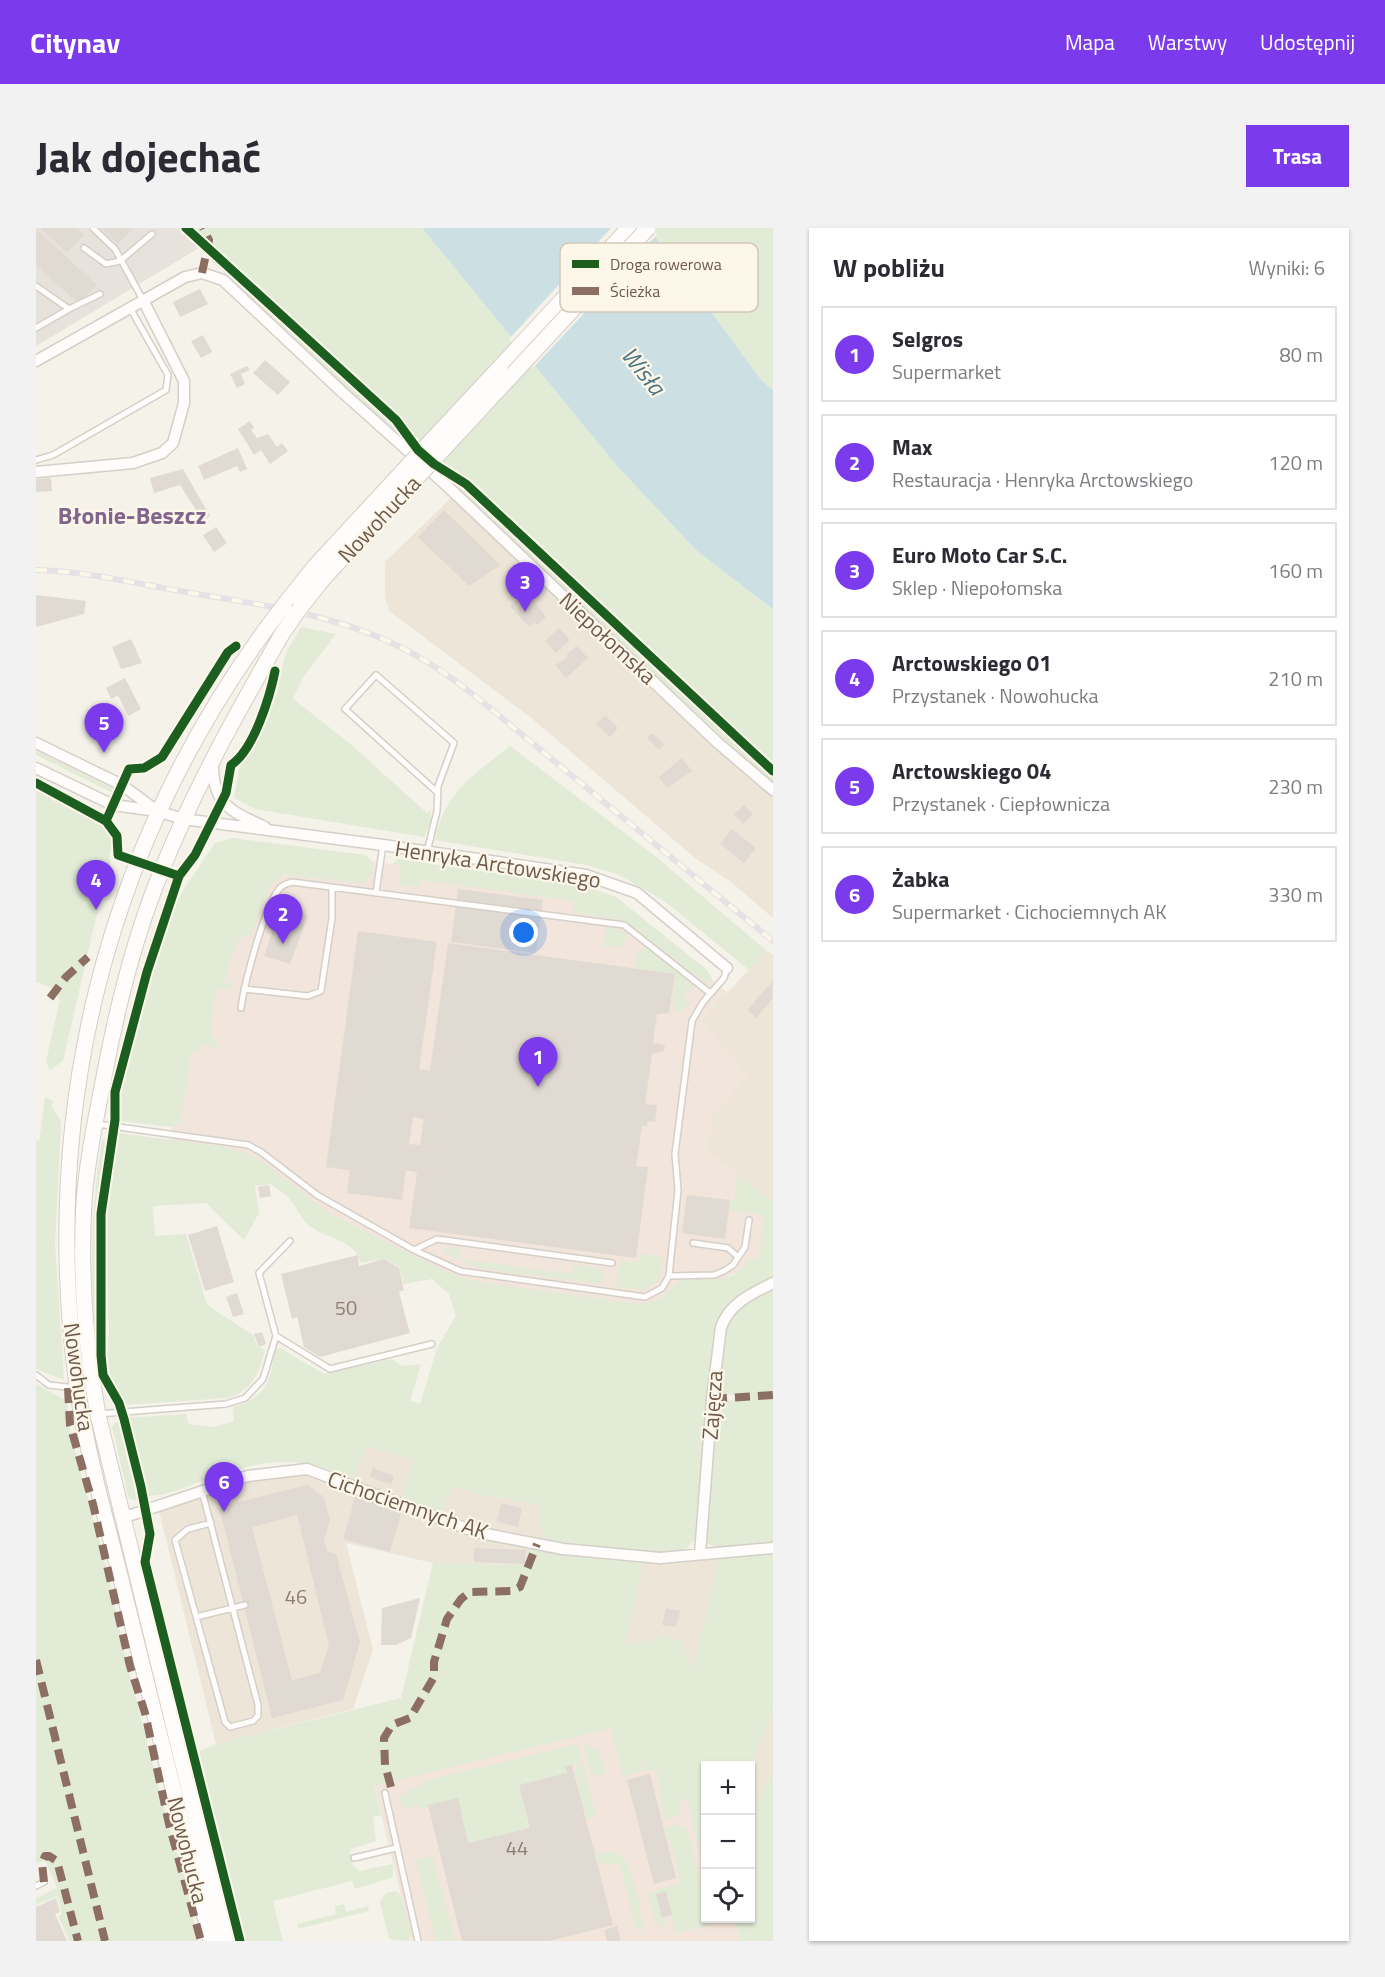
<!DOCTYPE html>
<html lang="pl">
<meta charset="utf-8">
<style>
body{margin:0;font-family:"Titillium Web",sans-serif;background:#f2f2f3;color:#2b2b33}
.controls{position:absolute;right:18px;bottom:18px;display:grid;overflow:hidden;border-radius:0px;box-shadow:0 2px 4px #0004}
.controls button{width:54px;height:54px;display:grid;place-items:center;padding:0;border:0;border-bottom:2px solid #e1e1e2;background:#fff;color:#2b2b33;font:30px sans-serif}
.you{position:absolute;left:488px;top:705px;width:21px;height:21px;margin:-15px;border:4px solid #fff;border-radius:50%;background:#1a73e8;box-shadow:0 0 0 9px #1a73e833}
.badge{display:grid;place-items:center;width:39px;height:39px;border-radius:50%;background:#7c3aed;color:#fff;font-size:20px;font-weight:700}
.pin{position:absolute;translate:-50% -50px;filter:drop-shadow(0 2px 3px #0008)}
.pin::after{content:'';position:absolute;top:32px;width:21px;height:18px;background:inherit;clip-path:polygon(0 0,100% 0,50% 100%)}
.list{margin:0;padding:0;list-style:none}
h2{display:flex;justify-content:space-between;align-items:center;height:78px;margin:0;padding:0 24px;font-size:26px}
h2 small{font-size:20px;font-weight:400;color:#7c7c81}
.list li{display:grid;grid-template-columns:39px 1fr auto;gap:18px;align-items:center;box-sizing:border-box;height:96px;margin:0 12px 12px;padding:0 12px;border:2px solid #e1e1e2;border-radius:0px}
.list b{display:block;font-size:22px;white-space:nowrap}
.list p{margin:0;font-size:20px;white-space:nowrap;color:#7c7c81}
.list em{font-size:20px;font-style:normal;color:#7c7c81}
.icon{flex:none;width:33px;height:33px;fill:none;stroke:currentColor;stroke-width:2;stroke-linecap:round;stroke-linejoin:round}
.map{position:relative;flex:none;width:737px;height:1713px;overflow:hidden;border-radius:0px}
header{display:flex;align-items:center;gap:36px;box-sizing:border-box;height:84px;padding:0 30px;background:#7c3aed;color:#fff}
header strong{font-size:28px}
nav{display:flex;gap:33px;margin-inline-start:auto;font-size:21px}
.intro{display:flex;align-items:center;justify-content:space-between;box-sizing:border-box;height:144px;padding:0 36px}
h1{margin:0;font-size:42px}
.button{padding:15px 27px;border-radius:0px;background:#7c3aed;color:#fff;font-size:21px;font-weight:700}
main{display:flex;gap:36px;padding:0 36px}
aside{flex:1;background:#fff;border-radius:0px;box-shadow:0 2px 4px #0004}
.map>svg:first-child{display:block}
.residential{fill:#ede5d8}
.commercial{fill:#f2e5db}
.industrial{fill:#e7e2db}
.green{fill:#e1ebd6}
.water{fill:#cce0e4}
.pier{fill:#f5f2ea}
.building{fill:#e1dad2;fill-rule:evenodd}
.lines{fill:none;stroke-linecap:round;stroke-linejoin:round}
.lane-casing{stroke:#d4cfc8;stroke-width:8}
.street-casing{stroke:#d4cfc8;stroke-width:13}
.secondary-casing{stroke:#d4cec6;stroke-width:17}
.lane{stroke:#fefdfc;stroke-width:5}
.street{stroke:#fefdfc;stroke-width:10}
.secondary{stroke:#fefdfc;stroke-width:15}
.rail-casing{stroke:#e4e2e4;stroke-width:6}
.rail{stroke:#fdf7ea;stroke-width:4;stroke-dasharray:11;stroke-linecap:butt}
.secondary-bridge-casing{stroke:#d4cec6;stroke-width:17;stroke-linecap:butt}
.secondary-bridge{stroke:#fefdfc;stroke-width:15}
.quiet{stroke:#8d6e63;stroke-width:8;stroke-dasharray:15 8;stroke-linecap:butt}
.cycleway-casing{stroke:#fdf7ea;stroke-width:13}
.cycleway{stroke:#1b5e20;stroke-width:9}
.labels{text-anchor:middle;stroke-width:4.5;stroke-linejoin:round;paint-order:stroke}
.number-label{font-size:20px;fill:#8d7d70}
.street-label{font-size:22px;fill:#6f5b4d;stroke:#fdf7ea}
.water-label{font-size:24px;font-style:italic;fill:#497480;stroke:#fdf7ea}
.neighbourhood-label{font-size:24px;font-weight:bold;fill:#81658c;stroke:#fdf7ea}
.key{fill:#fdf7ea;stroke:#d2c8bb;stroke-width:1.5}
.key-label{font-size:16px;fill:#6f5b4d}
</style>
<header>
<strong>Citynav</strong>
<nav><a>Mapa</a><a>Warstwy</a><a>Udostępnij</a></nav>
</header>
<div class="intro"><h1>Jak dojechać</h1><a class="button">Trasa</a></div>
<main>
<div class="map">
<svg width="737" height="1713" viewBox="0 0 737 1713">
<rect width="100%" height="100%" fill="#f5f2ea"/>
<path class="residential" d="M415 270 737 569V690L695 654 659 630 494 489 353 383 349 368V334Z
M731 723 737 727V974L671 923 676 887 711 848 665 792Z
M330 1218 378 1231 366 1270 316 1251Z
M249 1245 278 1246 440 1309 493 1321 490 1337 397 1335 310 1315 337 1422 317 1481 180 1516 123 1283 162 1267Z
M416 1257 447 1267 507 1277 506 1300 511 1313 456 1302 405 1284Z
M683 1331 657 1444 630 1408 589 1418 607 1335Z
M737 1480V1543L715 1586 714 1537Z"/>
<path class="commercial" d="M214 627 333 633 454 649 582 676 692 765 665 792 711 848 676 887 671 923 737 974V1027L627 1080 436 1069 288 988 222 936 131 922 150 819Z
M630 1408 670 1538V1690H714L737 1713H376L336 1548Z"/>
<path class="industrial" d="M0 0H141L163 20 0 118Z"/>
<path class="green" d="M141 0H386L581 238 661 323 737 381V556L460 301 379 213 368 210 345 193Z
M613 0H737V162L726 153Z
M265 399 300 406 266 451 257 471 312 514 391 585 395 582V594L388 609 219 581 198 570 204 536 241 466 249 427Z
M474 518 619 628 731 723 713 742 627 672 581 646 550 637 399 612C409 563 437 548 474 518Z
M0 523 79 561 77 565 0 527Z
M0 559C25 573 62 585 77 611L73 630 75 641 59 694 27 833 14 842 10 833 24 772 18 761 0 754Z
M197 610 329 627 337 634 336 647 328 655 251 647 250 644 233 658 215 707 202 711 187 756 199 754 196 761 180 762 174 805 181 814V821L168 816 155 826 144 895 134 899 84 893 86 861 126 711 146 664 179 615Z
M362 631 549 658 580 669 671 742 677 753 669 754 590 693 537 684 538 673 385 652 384 659 362 656 364 638 356 636Z
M571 698 589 704 591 710 587 718 568 719Z
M611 720 657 755 658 762 650 761 648 773 656 774 647 782 637 784 639 746 599 740 601 726Z
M9 869 17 873 16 878 25 894 19 1015 28 1152 0 1141V911L3 914Z
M82 905 181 918 210 925 227 934 293 985 415 1046 443 1054 601 1076 623 1072 645 1052C668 1050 700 1059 712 1030L723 1031 728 987 693 982 695 972H698L701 947 737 974V1053L688 1088 659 1311 650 1321 623 1325 511 1313 506 1300V1277L447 1267 416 1258 405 1284 366 1270 378 1231 330 1218 316 1251C262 1225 222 1232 168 1252 149 1259 131 1268 110 1268L91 1190 150 1186 152 1196 178 1199 198 1193 197 1179C233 1167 233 1156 239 1122L244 1120 288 1146 355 1131 367 1138 385 1136 374 1173 384 1176 401 1120 420 1088 413 1066 396 1051 368 1056 363 1039 349 1031 325 1035C318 1009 288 1012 270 995 265 989 261 981 257 975 251 967 242 962 235 956L219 958 223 985 208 1012 170 975 117 978 119 1008 150 1006 171 1077 217 1107 222 1119 229 1122C223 1146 217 1162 192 1170L87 1177C83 1165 74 1156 72 1144 69 1129 73 1116 73 1102 71 1037 64 970 82 905Z
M70 910 61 991 63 1104 62 1110H59C54 1044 55 979 66 913Z
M409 1020 425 1021 424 1031 535 1046 537 1037 568 1041 566 1056 447 1041 410 1026 407 1023Z
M604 1026 628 1029 622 1054 608 1062 580 1059 584 1032 602 1034Z
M737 1059V1316L682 1321 671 1315 670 1308 680 1187 687 1174 704 1170V1167L686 1166C679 1147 687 1096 701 1081 709 1071 726 1065 737 1059Z
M0 1156 31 1173 34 1204 72 1345 90 1432 139 1623 145 1630 162 1713H33L22 1688 26 1686 21 1668 0 1677V1670L21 1660 9 1632 0 1636Z
M79 1195H87L105 1273 93 1271 76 1199Z
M493 1321 530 1328 607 1335 589 1418 630 1408 646 1413 657 1443 683 1331 737 1325V1480L714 1537 670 1538 669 1644 651 1570 644 1572V1587L629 1592 620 1541 609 1543 602 1528 606 1543 587 1548 575 1500 338 1558 345 1587 337 1589 340 1613 315 1621 314 1625 317 1637 323 1643 357 1636V1649L319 1661 316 1653 237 1673 247 1713H210L162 1524 180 1516 365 1470 397 1335 490 1337Z
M547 1515 562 1523 570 1545 555 1549Z
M541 1516 546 1535 529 1539 531 1545 483 1557 494 1600 432 1615 421 1572 385 1581 384 1577 367 1581 363 1567 389 1556 388 1553Z
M547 1537 560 1589 551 1591 539 1543 540 1539Z
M737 1543V1713H704L699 1691 714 1690 715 1586Z
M641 1597 649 1600 652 1605 669 1673 670 1690 674 1691 672 1697 640 1705 630 1664 620 1666 627 1689 628 1703 619 1692 612 1665 645 1655 634 1611 631 1612 628 1601Z
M581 1624C597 1632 604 1680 607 1698L605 1706 599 1698 584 1637 562 1634 559 1625Z
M397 1629 419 1713H400L380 1632Z
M360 1663 364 1666 375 1704 373 1713 353 1711 344 1674 350 1665Z
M308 1676 310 1684 332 1678 333 1683 262 1701 261 1696 300 1686 299 1678Z"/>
<path class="water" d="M386 0H613L726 153 737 162V381L661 323 581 238Z"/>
<path class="pier" d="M575 0H616L621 7 497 140 473 111Z"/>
<path class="building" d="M4 0H41L48 7 31 25Z
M65 0H97L82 16Z
M0 1 61 57 42 75 0 37Z
M164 61 172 76 144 89 137 74Z
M167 107 176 124 165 130 155 113Z
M229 132 254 154 242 167 217 145Z
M211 138 214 142 205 146 209 156 201 160 194 146Z
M214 193 218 200 215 202 221 210 232 206 241 219 246 215 252 223 234 236 225 222 218 227 202 201Z
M202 220 211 241 204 244 201 238 168 252 162 238Z
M147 241 174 288 167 293 144 257 118 265 114 250Z
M15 250 16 263 0 264V251Z
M408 282 464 337 433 358 382 309Z
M180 299 191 315 178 324 167 307Z
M491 363 510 389 501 397 499 394 493 399 474 378Z
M0 367 50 373 48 386 0 399Z
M523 400 534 412 520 425 509 413Z
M95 411 106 435 85 441 76 419Z
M541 418 552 430 530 450 519 437 532 429 530 427Z
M89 450 105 481 92 488 82 467 75 471 70 460Z
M569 487 582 500 574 509 560 496Z
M616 505 628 516 623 522 611 510Z
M646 530 656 543 631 560 623 549Z
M708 577 717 586 707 596 698 586Z
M696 601 720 620 708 635 684 616Z
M422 661 507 672 500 725 415 714Z
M251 673 257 675 255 680 272 687 254 736 228 728 246 677 249 678Z
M322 703 401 714 383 841 394 843 412 715 639 746 633 785 621 786 617 815 629 817 628 823 616 826 609 876 621 877 619 894 612 893 611 898H606L600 938 612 939 600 1030 373 1000 381 944 370 942 366 972 311 965 314 942 290 939ZM377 889 388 891 384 917 373 916Z
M737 753V770L720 790 711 782Z
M233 957 235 968 224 970 222 959Z
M651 967 694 972 689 1011 646 1005Z
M181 998 198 1054 169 1063 152 1007Z
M322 1027 323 1038 348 1031 363 1040 368 1062 363 1064 374 1105 284 1129 268 1119 261 1089 256 1091 245 1046Z
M201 1065 208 1086 197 1089 190 1069Z
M226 1104 230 1116 223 1119 218 1106Z
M337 1240 358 1248 355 1256 334 1249Z
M271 1257 288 1269 294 1292 288 1312 291 1323 300 1326 324 1414 307 1472 236 1490 183 1279ZM261 1287 293 1417 284 1445 256 1452 216 1299Z
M319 1269 366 1282 354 1324 307 1311Z
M465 1275 486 1280 482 1299 461 1294Z
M438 1320 490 1322 489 1336 438 1334Z
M384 1370 375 1410 360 1417H345L346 1380Z
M630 1380 644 1383 640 1399 626 1397Z
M536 1537 577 1697 513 1713H426L392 1577 422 1570 432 1615 494 1600 483 1557 531 1545 529 1539Z
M614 1546 640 1650 618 1656 591 1552Z
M630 1663 636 1687 626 1690 620 1666Z
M20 1670 24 1684 19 1686 31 1713H0V1679Z
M581 1698 585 1713H571L568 1702Z"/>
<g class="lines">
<g class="lane-casing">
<path id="lane" d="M57 0 79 21 107 72
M48 20 70 36 84 33 116 6
M0 58 33 81 0 100
M33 81 64 66
M0 232 17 227 130 162 132 147 94 80
M391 624 401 583 402 558 418 515 340 447 309 481 401 564
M340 664 347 617
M208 761 272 768 285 763 296 690V659
M205 780C208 757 229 676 244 660 247 656 251 656 256 654L588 697 674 765
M61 896 212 917 225 924 281 967 378 1022 424 1043 609 1069 626 1060 633 1048 642 962 639 926 656 793 667 774 688 750 691 740
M657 1015 692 1020 701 1028
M378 1022 401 1011 576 1035
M633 1048 678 1047 688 1043 697 1037 709 1019 713 992
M240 1108 294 1141 396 1116
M0 1147 13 1157 40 1160
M62 1186 190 1176 209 1170 227 1151 240 1108 223 1045 254 1013
M166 1263 222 1477V1488L217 1493 194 1499 189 1494 139 1312 152 1301 175 1295
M160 1389 209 1377
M349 1565 382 1713
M318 1630 360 1620
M0 1658 8 1654"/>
</g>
<g class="street-casing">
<path id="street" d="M0 133 149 49 166 45 187 52 305 163 409 256 682 515 737 562
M0 244 97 235 126 225 137 215 148 175V153L107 72
M0 515 86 557 121 583
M177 536C176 576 196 584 229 599
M0 540 77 577 121 583 147 591 347 617 550 647 601 665 691 740
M86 1290 212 1248 271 1241 440 1304 527 1321 624 1330 737 1320
M664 1326 676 1171 685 1099C694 1075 715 1066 737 1055"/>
</g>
<g class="secondary-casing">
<path id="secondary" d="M464 139 593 0
M248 377 280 337 367 243
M264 380 287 351 378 253
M175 1713C147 1599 118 1485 90 1372 73 1301 51 1229 41 1157 4 885 69 622 230 401
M190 1713 62 1187C49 1117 44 1045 48 974 51 932 60 890 68 849 81 779 98 710 125 644 158 561 202 483 246 406"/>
</g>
<use href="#lane" class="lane"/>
<use href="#street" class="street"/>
<use href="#secondary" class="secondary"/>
<g class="rail-casing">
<path id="rail" d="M0 342C49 343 97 355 144 363 218 376 297 385 364 419 393 433 419 452 444 472L737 713"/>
</g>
<use href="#rail" class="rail"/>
<g class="secondary-bridge-casing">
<path id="secondary-bridge" d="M367 243 464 139
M378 253 612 0
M230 401 248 377
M246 406 264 380"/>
</g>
<use href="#secondary-bridge" class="secondary-bridge"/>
<path class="quiet" d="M166 45 173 12 167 0
M14 770 30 749 52 729
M32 1160 34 1197 57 1276 94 1438 109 1485 133 1596 165 1713
M676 1171 737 1167
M0 1432 69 1713
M355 1559 349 1537 348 1510 356 1497 374 1490 398 1449V1434L411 1391 425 1371 434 1364 476 1363 484 1359 501 1316
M8 1654 6 1635 9 1628H13L21 1633 42 1713"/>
<g class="cycleway-casing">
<path id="cycleway" d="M150 0 360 192 382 222 398 236 430 256 737 543
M0 555 70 593 81 608 82 627 143 648 159 627 190 565 195 537C218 522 234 468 239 443
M70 593 93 541 108 540 126 529 192 424 200 418
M143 648 111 744 79 864V892L65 986V1127L67 1147 83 1175 88 1191 105 1259 114 1306 109 1334 204 1713"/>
</g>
<use href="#cycleway" class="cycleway"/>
</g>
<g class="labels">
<g class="number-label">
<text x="310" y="1087">50</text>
<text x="260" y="1376">46</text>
<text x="481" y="1627">44</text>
</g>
<g class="street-label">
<text transform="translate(343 291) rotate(-47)" y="8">Nowohucka</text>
<text transform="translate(572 410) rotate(43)" y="8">Niepołomska</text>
<text transform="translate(462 636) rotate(9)" y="8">Henryka Arctowskiego</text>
<text transform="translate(43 1149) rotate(82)" y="8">Nowohucka</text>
<text transform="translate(676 1177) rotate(-86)" y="8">Zajęcza</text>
<text transform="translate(372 1277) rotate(19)" y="8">Cichociemnych AK</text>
<text transform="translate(152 1622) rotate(76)" y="8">Nowohucka</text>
</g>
<g class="water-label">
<text transform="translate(607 143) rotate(51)" y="8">Wisła</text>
</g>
<g class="neighbourhood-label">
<text x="96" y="296">Błonie-Beszcz</text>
</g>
</g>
<rect x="524" y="15" width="198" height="69" rx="9" class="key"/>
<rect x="536" y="32" width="27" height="8" fill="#1b5e20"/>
<rect x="536" y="59" width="27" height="8" fill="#8d6e63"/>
<g class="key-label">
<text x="574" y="42">Droga rowerowa</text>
<text x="574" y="69">Ścieżka</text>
</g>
</svg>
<div class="controls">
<button>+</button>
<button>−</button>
<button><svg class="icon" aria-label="locate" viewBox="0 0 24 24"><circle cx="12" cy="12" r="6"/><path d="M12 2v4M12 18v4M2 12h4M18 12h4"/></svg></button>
</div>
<div class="you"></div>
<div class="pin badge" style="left:502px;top:859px">1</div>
<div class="pin badge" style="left:247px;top:716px">2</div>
<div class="pin badge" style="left:489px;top:384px">3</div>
<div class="pin badge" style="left:60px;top:682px">4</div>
<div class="pin badge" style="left:68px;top:525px">5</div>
<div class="pin badge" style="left:188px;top:1284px">6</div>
</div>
<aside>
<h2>W pobliżu<small>Wyniki: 6</small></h2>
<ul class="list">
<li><span class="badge">1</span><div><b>Selgros</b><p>Supermarket</p></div><em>80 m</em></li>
<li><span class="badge">2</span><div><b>Max</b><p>Restauracja · Henryka Arctowskiego</p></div><em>120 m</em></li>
<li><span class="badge">3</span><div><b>Euro Moto Car S.C.</b><p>Sklep · Niepołomska</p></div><em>160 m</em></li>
<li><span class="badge">4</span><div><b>Arctowskiego 01</b><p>Przystanek · Nowohucka</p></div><em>210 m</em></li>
<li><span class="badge">5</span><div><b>Arctowskiego 04</b><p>Przystanek · Ciepłownicza</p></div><em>230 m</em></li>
<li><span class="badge">6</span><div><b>Żabka</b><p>Supermarket · Cichociemnych AK</p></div><em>330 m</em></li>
</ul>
</aside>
</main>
